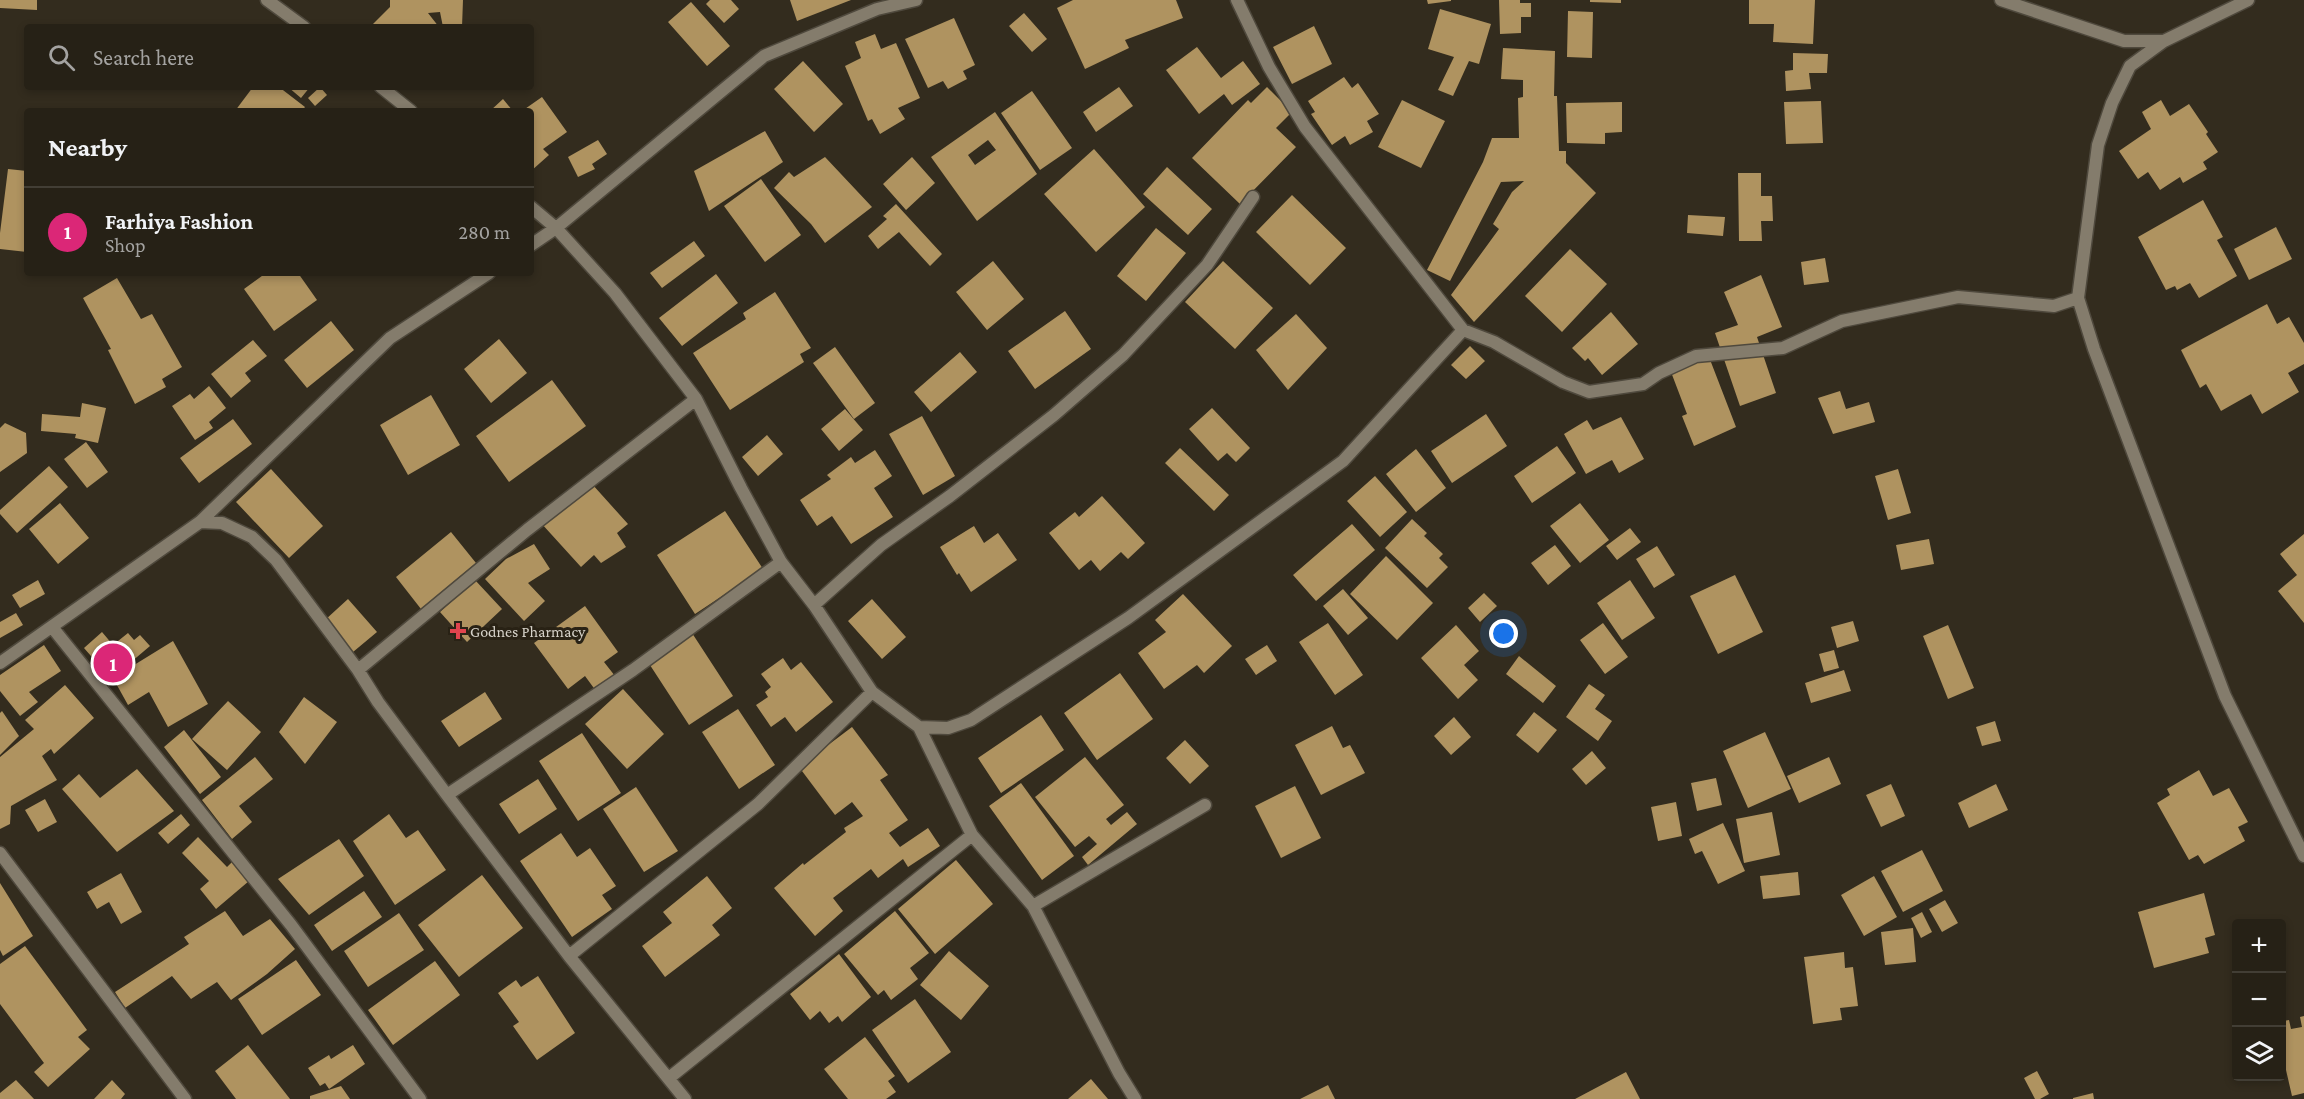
<!DOCTYPE html>
<meta charset="utf-8">
<style>
body{margin:0;font-family:"Crimson Pro",serif;background:#322e23;color:#f1f3f6}
.controls{position:absolute;right:18px;bottom:18px;display:grid;overflow:hidden;border-radius:6px;box-shadow:0 3px 9px #0003}
.controls button{width:54px;height:54px;display:grid;place-items:center;padding:0;border:0;border-bottom:2px solid #423e35;background:#262116;color:#f1f3f6;font:30px sans-serif}
.you{position:absolute;left:1504px;top:634px;width:21px;height:21px;margin:-15px;border:4px solid #fff;border-radius:50%;background:#1a73e8;box-shadow:0 0 0 9px #1a73e833}
.badge{display:grid;place-items:center;width:39px;height:39px;border-radius:50%;background:#db2777;color:#fff;font-size:20px;font-weight:700}
.pin{position:absolute;translate:-50% -50%;border:3px solid #fff;box-shadow:0 2px 6px #0006}
.list{margin:0;padding:0;list-style:none}
h2{display:flex;justify-content:space-between;align-items:center;height:78px;margin:0;padding:0 24px;font-size:26px}
h2 small{font-size:20px;font-weight:400;color:#a4a3a1}
.list li{display:grid;grid-template-columns:39px 1fr auto;gap:18px;align-items:center;box-sizing:border-box;height:90px;padding:0 24px;border-top:2px solid #423e35}
.list b{display:block;font-size:22px;white-space:nowrap}
.list p{margin:0;font-size:20px;white-space:nowrap;color:#a4a3a1}
.list em{font-size:20px;font-style:normal;color:#a4a3a1}
.icon{flex:none;width:33px;height:33px;fill:none;stroke:currentColor;stroke-width:2;stroke-linecap:round;stroke-linejoin:round}
.map{position:relative;flex:none;width:2304px;height:1099px;overflow:hidden}
.search{position:absolute;background:#262116;box-shadow:0 3px 9px #0003;left:24px;top:24px;width:510px;height:66px;display:flex;align-items:center;gap:15px;box-sizing:border-box;padding:0 21px;border-radius:6px;color:#a4a3a1;font-size:22px}
.panel{position:absolute;background:#262116;box-shadow:0 3px 9px #0003;left:24px;top:108px;width:510px;height:168px;border-radius:6px}
.map>svg:first-child{display:block}
.building{fill:#af9360;fill-rule:evenodd}
.lines{fill:none;stroke-linecap:round;stroke-linejoin:round}
.street-casing{stroke:#4f493d;stroke-width:15}
.street{stroke:#847c6c;stroke-width:12}
.health-dot{fill:#e0444e;stroke:#292215;stroke-width:2}
.labels{text-anchor:middle;stroke-width:6;stroke-linejoin:round;paint-order:stroke}
.poi-label{font-size:16px;fill:#d5d1c8;stroke:#292215;text-anchor:start}
</style>
<div class="map">
<svg width="2304" height="1099" viewBox="0 0 2304 1099">
<rect width="100%" height="100%" fill="#332c1e"/>
<path class="building" d="M0 0H37V10L0 8Z
M390 0H463L462 27H443L440 12 428 13 439 27H375L373 24 390 7Z
M710 0H731L739 9 724 23 706 4Z
M790 0H851L797 21Z
M1073 0H1176L1183 18 1125 40 1129 48 1085 69 1057 8Z
M1427 0H1451V1L1428 4Z
M1499 0H1520V3H1531V17H1521V33L1500 34Z
M1590 0H1621V3L1590 2Z
M1749 0H1815L1813 44 1773 42 1774 24H1749Z
M691 2 730 46 707 66 668 22Z
M1440 9 1491 24 1479 64 1469 61 1453 96 1438 90 1454 57 1428 49Z
M1568 11 1593 12 1592 58 1567 57Z
M1024 13 1047 39 1032 52 1009 26Z
M954 18 975 65 963 71 967 79 948 89 943 81 928 88 905 39Z
M1314 26 1332 64 1292 84 1273 47Z
M875 34 881 49 896 43 920 98 898 108 905 119 880 134 872 119 868 121 845 66 861 58 855 42Z
M1197 47 1221 78 1243 61 1260 84 1232 105 1224 94 1199 114 1166 70Z
M1503 48 1555 51 1554 96H1557L1559 151H1566V163L1596 193 1474 322 1451 295 1499 229 1493 224 1512 192 1524 181 1501 182 1450 281 1427 270 1483 162 1492 138H1519L1518 98 1523 97V80L1501 79Z
M1793 53 1828 54 1827 73H1809L1811 89 1786 91 1785 71 1793 70Z
M803 61 843 104 814 132 774 89Z
M1344 77 1352 88 1358 83 1379 114 1367 121 1373 132 1350 145 1345 136 1332 145 1311 114 1315 112 1308 101Z
M253 87H279L305 107 302 111H235Z
M288 87H310L301 98Z
M320 87 327 95 315 106 308 98Z
M1119 87 1133 106 1096 132 1083 112Z
M1267 87 1292 112 1276 128 1296 147 1240 204 1192 158 1248 100 1251 103Z
M1032 91 1072 148 1040 170 1001 113Z
M542 97 567 132 543 149 549 155 531 171V111H522Z
M503 99 513 111H490Z
M1402 100 1445 121 1421 168 1378 147Z
M2161 100 2170 116 2189 104 2208 132 2206 134 2218 152 2203 162 2207 169 2183 183 2180 177 2160 190 2148 172 2138 179 2119 151 2151 129 2142 112Z
M1821 101 1823 143 1786 144 1784 102Z
M1622 102V132L1605 133V144L1567 143 1566 103Z
M995 112 1037 174 977 221 931 157ZM988 140 996 150 975 165 968 155Z
M765 131 783 162 709 211 694 171Z
M598 140 607 154 592 164 595 169 578 177 568 157Z
M1094 149 1145 207 1096 252 1044 194Z
M825 157 872 207 825 243 811 224 774 188 789 172 794 177Z
M912 157 935 183 906 210 883 184Z
M1167 167 1212 209 1188 235 1143 194Z
M8 169 27 171V252L0 249V233Z
M1738 173H1761V196H1772L1773 221H1761L1762 241H1739Z
M761 179 801 235 765 262 724 206Z
M1292 195 1346 248 1310 285 1256 232Z
M2203 200 2223 237 2217 240 2237 276 2199 298 2190 283 2177 290 2175 286 2166 290 2138 237Z
M896 204 942 254 930 266 899 232 878 249 868 236 887 219 883 216Z
M1688 215 1725 217 1723 236 1687 233Z
M2276 227 2292 259 2249 280 2234 249Z
M1156 228 1186 253 1146 301 1117 276Z
M694 241 705 256 662 288 650 273Z
M1570 249 1607 284 1562 332 1525 296Z
M1825 258 1829 282 1804 285 1801 262Z
M993 261 1024 299 987 330 956 292Z
M1223 261 1273 308 1235 349 1185 302Z
M266 273H298L317 300 274 331 244 289Z
M716 274 738 303 682 346 659 318Z
M1761 275 1782 327 1757 337 1776 393 1740 406 1715 333 1738 325 1724 292Z
M117 278 141 319 152 314 182 367 162 379 166 387 135 404 108 350 111 349 83 298Z
M775 292 811 348 800 354 804 362 730 410 693 353 746 319 743 313Z
M2267 304 2277 324 2289 317 2304 343V364L2288 373 2299 392 2262 414 2251 394 2221 411 2206 384 2200 388 2181 350Z
M1065 311 1091 349 1035 389 1008 351Z
M1611 312 1638 344 1602 375 1588 358 1585 361 1572 348Z
M1296 314 1327 348 1288 390 1256 350Z
M331 321 354 350 307 388 284 360Z
M499 339 527 373 491 403 464 369Z
M253 340 267 356 245 373 251 381 231 398 211 374Z
M1470 346 1485 361 1466 379 1451 365Z
M835 347 875 403 854 419 813 363Z
M960 352 977 372 931 412 914 392Z
M1709 357 1736 427 1694 446 1682 416 1687 414 1671 372Z
M552 380 586 426 509 482 476 436Z
M209 386 226 408 209 422 213 428 195 440 172 406 190 394 194 399Z
M1840 391 1846 409 1869 402 1875 422 1833 434 1818 398Z
M431 395 460 445 408 475 380 425Z
M82 403 106 408 98 443 75 438 76 434 41 431 42 414 80 417Z
M1212 408 1250 448 1236 462 1227 453 1218 461 1189 429Z
M845 409 863 430 839 451 821 429Z
M1486 414 1507 446 1452 483 1431 451Z
M922 416 955 476 923 495 889 434Z
M1621 417 1644 459 1619 473 1612 460 1586 474 1564 434 1587 420 1593 430Z
M233 419 252 444 199 483 180 458Z
M5 423 26 433 27 453 0 472V428Z
M767 435 783 454 758 476 742 457Z
M86 442 108 472 87 488 64 459Z
M1557 446 1576 473 1532 503 1514 476Z
M1180 448 1229 495 1214 511 1165 463Z
M1416 449 1446 488 1416 512 1386 474Z
M875 450 892 476 874 488 893 517 851 544 832 516 817 526 800 500 831 479 827 475 851 457 855 463Z
M49 466 68 487 17 533 0 514V510Z
M271 469 323 526 289 558 236 502Z
M1898 469 1911 513 1888 520 1875 476Z
M1375 476 1407 512 1380 537 1347 501Z
M592 484 628 524 617 533 626 547 601 563 594 555 581 567 541 523Z
M1102 496 1145 543 1128 559 1121 552 1100 571 1091 560 1079 570 1049 533 1075 512 1079 517Z
M60 503 89 538 58 564 29 529Z
M1580 503 1609 540 1580 563 1550 526Z
M725 511 763 569 695 614 657 555Z
M1412 519 1427 533 1424 536 1443 554 1439 558 1448 567 1427 588 1385 548Z
M1352 524 1375 550 1316 601 1293 575Z
M974 526 984 543 998 533 1017 560 971 592 959 573 957 575 940 547Z
M1630 528 1641 542 1617 560 1606 546Z
M451 532 476 563 421 609 396 577Z
M2304 534V623L2278 591 2297 575 2280 554Z
M1929 539 1934 564 1901 570 1896 545Z
M534 544 550 569 528 583 545 601 524 621 485 579 506 559Z
M1555 545 1571 566 1548 585 1531 563Z
M1657 546 1675 575 1654 588 1636 559Z
M1386 556 1433 603 1397 640 1350 594Z
M1735 575 1763 632 1718 654 1690 596Z
M38 580 45 594 20 608 12 595Z
M475 580 502 609 467 642 440 612Z
M1630 580 1655 618 1622 640 1597 603Z
M1343 589 1368 618 1348 635 1323 606Z
M1484 593 1497 606 1480 622 1468 608Z
M1183 594 1232 646 1204 673 1197 665 1164 689 1138 653 1166 632 1155 620Z
M348 599 377 632 353 652 325 620Z
M872 599 906 637 882 659 848 621Z
M585 606 618 652 604 662 615 676 596 691 585 676 568 689 534 643Z
M16 613 23 625 0 638V622Z
M1853 621 1859 641 1837 648 1831 627Z
M1328 623 1363 675 1335 695 1299 642Z
M1603 623 1628 657 1605 674 1580 640Z
M1456 625 1479 651 1464 665 1478 680 1458 699 1421 658Z
M1948 625 1974 688 1948 699 1923 636Z
M102 632 113 645 128 633 134 640 140 635 150 646 111 679 84 648Z
M692 633 733 696 689 725 648 662Z
M173 641 208 704 168 727 149 692 128 705 113 678Z
M44 645 61 671 29 692 38 702 20 716 0 691V675Z
M1267 645 1277 661 1256 675 1245 659Z
M1834 650 1839 668 1824 672 1819 654Z
M1519 656 1556 686 1543 703 1506 674Z
M783 658 791 670 801 662 833 702 796 732 785 717 771 727 756 705 768 697 765 692 771 687 761 674Z
M1844 670 1851 691 1811 703 1805 683Z
M1120 673 1153 719 1097 760 1064 713Z
M1589 684 1605 695 1595 709 1612 721 1598 741 1566 717Z
M65 685 94 718 54 754 51 749 42 756 57 780 11 806 10 824 0 829V757L34 729 25 720Z
M623 689 664 734 627 769 585 724Z
M485 692 502 719 459 747 441 721Z
M304 697 337 722 305 764 279 732Z
M228 701 261 732 227 770 192 739Z
M738 709 775 765 739 789 702 732Z
M2 711 19 736 0 755V713Z
M1534 712 1557 730 1538 753 1516 735Z
M1041 715 1064 750 1001 793 978 758Z
M1454 717 1471 737 1451 755 1434 736Z
M1995 721 2001 741 1982 746 1976 727Z
M1332 726 1343 748 1350 745 1365 773 1321 795 1295 745Z
M852 727 888 775 880 780 908 820 889 833 900 847 928 828 940 846 908 867 903 859 878 878 871 869 833 898 843 911 815 936 774 888 803 863 804 865 846 832 844 828 863 816 852 802 835 815 799 767Z
M184 730 221 777 200 794 164 747Z
M1765 732 1791 789 1748 808 1723 751Z
M582 733 621 793 578 821 539 761Z
M1185 740 1209 766 1190 784 1166 758Z
M1592 751 1606 768 1586 785 1572 769Z
M255 757 273 779 239 806 252 822 232 839 202 800Z
M1085 757 1124 805 1106 819 1111 825 1127 812 1137 824 1088 865 1082 857 1097 844 1089 836 1075 847 1035 797Z
M1829 757 1841 784 1799 803 1787 776Z
M137 769 174 811 117 852 62 789 79 774 100 798Z
M2199 770 2213 796 2229 788 2248 822 2238 827 2245 841 2204 864 2198 855 2189 860 2157 803 2170 795 2167 789Z
M1716 778 1722 805 1697 811 1691 783Z
M538 779 557 809 519 834 499 804Z
M1021 783 1074 856 1042 880 989 806Z
M1891 784 1905 816 1881 827 1866 795Z
M1996 784 2008 810 1969 828 1958 803Z
M1295 786 1321 838 1281 858 1255 806Z
M636 787 678 851 644 872 603 809Z
M45 799 57 822 38 832 25 810Z
M1676 802 1682 836 1658 841 1651 807Z
M1772 812 1780 855 1744 863 1736 819Z
M181 814 190 825 168 844 158 833Z
M389 814 406 838 418 830 446 870 395 905 353 841Z
M1723 823 1745 871 1718 884 1702 851 1695 854 1689 839Z
M561 833 577 857 590 848 616 886 602 895 612 909 572 937 520 861Z
M198 837 227 867 232 862 249 881 216 909 200 889 209 881 182 853Z
M339 839 364 876 309 915 278 879Z
M1922 850 1943 891 1903 912 1881 871Z
M956 860 993 904 935 954 898 909Z
M1798 872 1800 895 1763 899 1760 876Z
M121 873 142 912 121 924 109 902 97 909 87 892Z
M482 875 523 928 459 977 418 925Z
M707 876 732 908 712 925 720 935 665 977 642 946 672 923 663 912Z
M1874 876 1897 917 1864 936 1841 895Z
M0 883 33 936 3 956 0 950Z
M364 891 382 917 332 951 314 925Z
M2204 893 2215 935 2205 938 2209 953 2154 968 2138 912Z
M1945 900 1958 923 1942 932 1929 909Z
M225 911 243 936 270 919 295 949 267 974 231 1000 217 982 191 999 172 976 125 1008 115 992 189 944 184 937Z
M895 911 929 953 910 968 918 979 891 1000 884 990 878 995 844 954Z
M1922 912 1932 932 1921 938 1911 918Z
M399 913 424 950 368 987 344 951Z
M1913 928 1916 962 1885 965 1881 932Z
M25 946 87 1030 78 1037 90 1049 48 1087 34 1072 44 1063 0 1004V964Z
M949 951 989 986 961 1020 920 985Z
M1844 952 1845 968 1853 967 1858 1006 1840 1008 1842 1020 1813 1024 1804 957Z
M839 954 871 997 842 1022 838 1016 829 1023 820 1011 810 1020 790 994Z
M296 960 321 995 262 1035 238 999Z
M435 961 460 995 393 1045 368 1010Z
M538 976 575 1033 537 1060 513 1026 519 1022 498 993 516 980 521 987Z
M915 999 951 1052 908 1083 872 1030Z
M2304 1016V1093L2292 1096 2286 1070 2282 1071V1021L2289 1020 2291 1029 2302 1027 2300 1017Z
M865 1037 895 1076 888 1081 896 1092 886 1099H848L824 1069Z
M248 1045 290 1099H236L215 1071Z
M353 1045 365 1064 329 1089 325 1083 320 1086 308 1068 329 1055 331 1059Z
M2037 1071 2049 1094 2040 1099H2035L2024 1078Z
M1626 1072 1640 1099H1575Z
M1091 1079 1108 1099H1068Z
M16 1080 34 1099H0V1093Z
M112 1080 125 1094 121 1099H94Z
M1328 1085 1335 1099H1300Z
M341 1086 350 1099H310V1096Z
M2093 1093 2094 1099H2073V1098Z"/>
<g class="lines">
<g class="street-casing">
<path id="street" d="M267 0 304 27
M1237 0 1269 67 1305 127 1463 330
M2001 0 2124 41H2164
M381 87 411 111
M531 207 556 228 615 293 696 399 741 488 781 562 814 605 872 692 919 727 948 728 971 720 1128 618 1343 461 1463 330 1494 342 1563 382 1589 392 1643 384 1659 373 1696 356 1783 348 1842 321 1958 297 2054 306 2078 298 2098 145 2112 103 2130 66 2164 41 2248 0
M531 245 556 228 764 56 877 9 916 0
M2078 298 2094 349 2225 696 2304 856
M200 522 222 523 252 537 276 560 358 670 378 702 447 795 569 956 685 1099
M814 605 881 545 950 496 1054 415 1123 355 1207 265 1253 197
M52 627 291 925 420 1099
M0 663 200 522 390 338 489 273
M358 670 527 530 696 399
M919 727 972 835 1033 906 1119 1073 1135 1099
M447 795 633 670 781 562
M0 853 185 1099
M1033 906 1205 805
M569 956 758 804 872 692
M669 1078 972 835"/>
</g>
<use href="#street" class="street"/>
</g>
<path class="health-dot" d="M455 622h6v6h6v6h-6v6h-6v-6h-6v-6h6z"/>
<g class="labels">
<g class="poi-label">
<text x="470" y="637">Godnes Pharmacy</text>
</g>
</g>
</svg>
<div class="controls">
<button>+</button>
<button>−</button>
<button><svg class="icon" aria-label="layers" viewBox="0 0 24 24"><path d="M12 4l9 5-9 5-9-5zM3 14l9 5 9-5"/></svg></button>
</div>
<div class="you"></div>
<div class="pin badge" style="left:113px;top:663px">1</div>
<div class="search"><svg class="icon" aria-label="search" viewBox="0 0 24 24"><circle cx="10" cy="10" r="6"/><path d="M15 15l6 6"/></svg>Search here</div>
<section class="panel">
<h2>Nearby<small></small></h2>
<ul class="list">
<li><span class="badge">1</span><div><b>Farhiya Fashion</b><p>Shop</p></div><em>280 m</em></li>
</ul>
</section>
</div>
